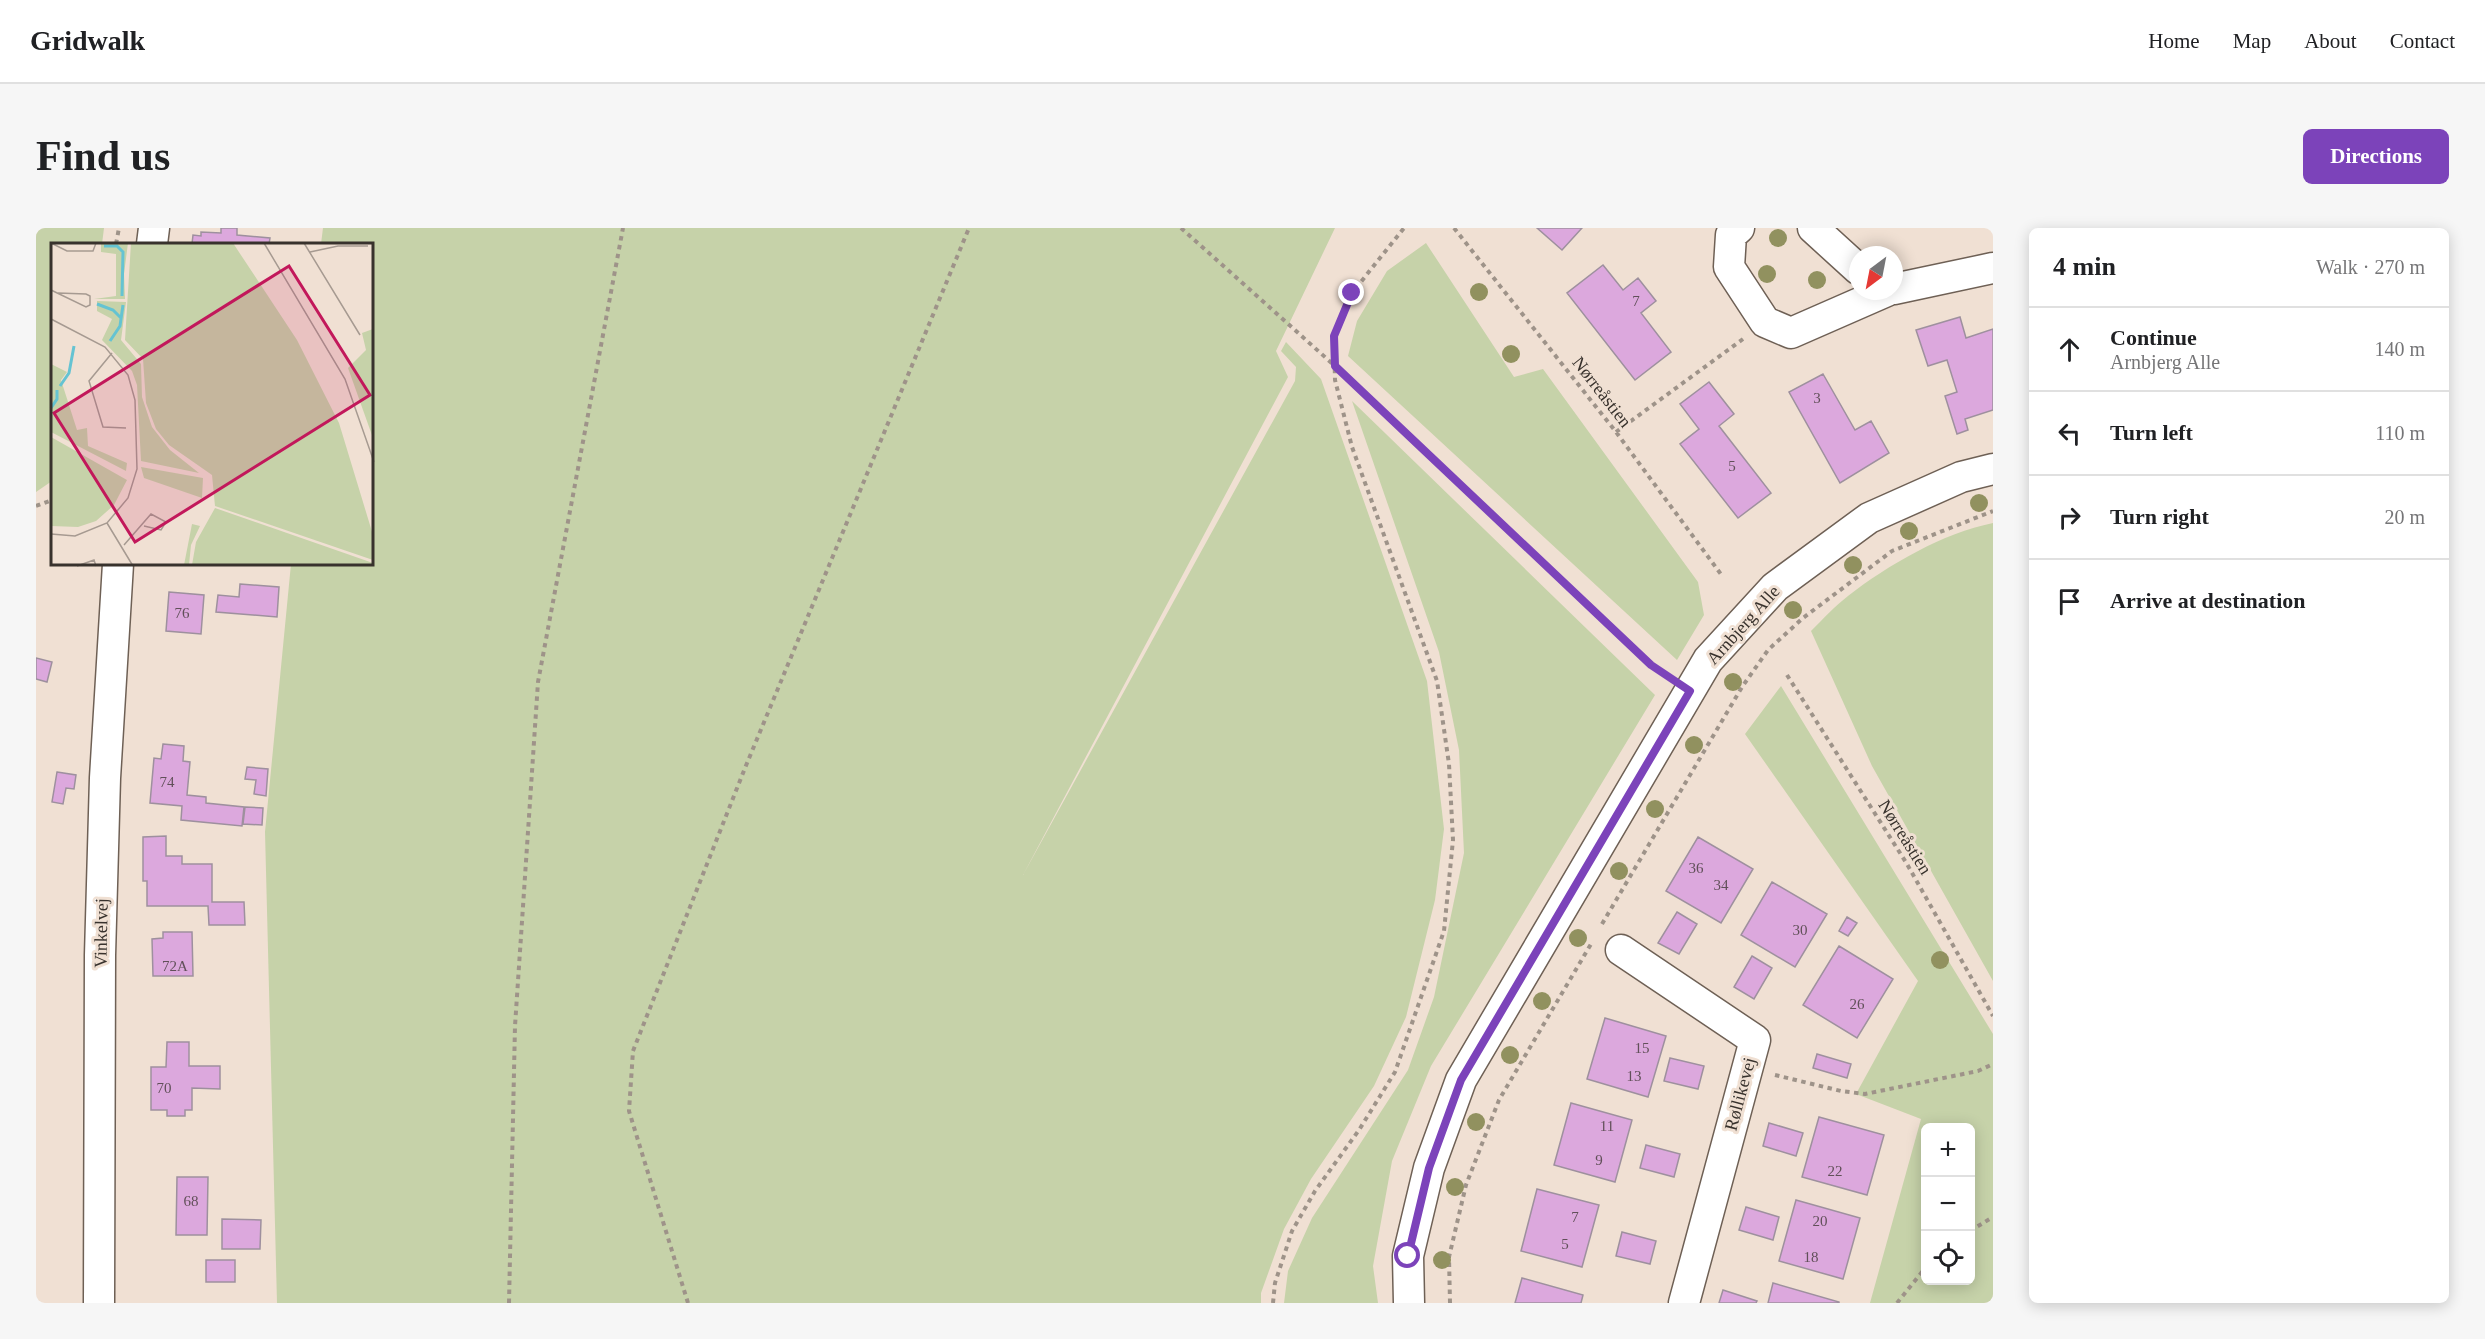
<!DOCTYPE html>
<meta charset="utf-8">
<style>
body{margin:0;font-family:"Times New Roman",serif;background:#f6f6f6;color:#202124}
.controls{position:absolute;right:18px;bottom:18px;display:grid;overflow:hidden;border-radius:9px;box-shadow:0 3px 15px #0003}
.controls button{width:54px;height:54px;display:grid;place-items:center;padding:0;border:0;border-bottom:2px solid #e0e0e0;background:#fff;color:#202124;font:30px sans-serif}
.compass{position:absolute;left:1813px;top:18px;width:54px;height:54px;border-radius:50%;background:#fff;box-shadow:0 3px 15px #0003;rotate:212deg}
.stop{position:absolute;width:18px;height:18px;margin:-14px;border:4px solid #7c43ba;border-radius:50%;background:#fff}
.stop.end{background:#7c43ba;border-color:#fff;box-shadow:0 2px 6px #0008}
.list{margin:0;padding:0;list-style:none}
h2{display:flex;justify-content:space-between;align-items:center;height:78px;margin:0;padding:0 24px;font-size:26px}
h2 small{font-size:20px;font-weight:400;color:#757577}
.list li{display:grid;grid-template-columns:39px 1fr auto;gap:18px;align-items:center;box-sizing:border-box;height:84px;padding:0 24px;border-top:2px solid #e0e0e0}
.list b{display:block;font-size:22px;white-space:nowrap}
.list p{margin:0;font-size:20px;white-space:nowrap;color:#757577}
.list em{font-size:20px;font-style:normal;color:#757577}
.icon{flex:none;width:33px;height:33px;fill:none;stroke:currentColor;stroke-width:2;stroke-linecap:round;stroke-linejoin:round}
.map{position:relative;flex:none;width:1957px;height:1075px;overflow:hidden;border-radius:9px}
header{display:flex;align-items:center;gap:36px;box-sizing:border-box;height:84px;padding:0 30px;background:#fff;border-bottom:2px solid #e0e0e0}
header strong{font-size:28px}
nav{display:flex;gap:33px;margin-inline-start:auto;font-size:21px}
.intro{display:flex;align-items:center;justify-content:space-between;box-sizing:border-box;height:144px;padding:0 36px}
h1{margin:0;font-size:42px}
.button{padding:15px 27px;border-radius:9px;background:#7c43ba;color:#fff;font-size:21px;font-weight:700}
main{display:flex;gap:36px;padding:0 36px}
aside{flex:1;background:#fff;border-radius:9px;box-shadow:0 3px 15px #0003}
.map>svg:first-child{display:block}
.green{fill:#c6d2a9;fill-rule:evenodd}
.building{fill:#dca8dd;stroke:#9e909e;stroke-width:1.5}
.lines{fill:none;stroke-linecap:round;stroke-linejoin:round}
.minor-casing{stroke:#6e6055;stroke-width:33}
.path{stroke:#9e9389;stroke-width:4;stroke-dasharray:4.5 4.5;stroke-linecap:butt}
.minor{stroke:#fff;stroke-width:30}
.tree{fill:#91915f}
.route{stroke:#7c43ba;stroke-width:8}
.labels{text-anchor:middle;stroke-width:6;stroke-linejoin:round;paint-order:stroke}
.number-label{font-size:15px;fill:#615059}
.street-label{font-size:18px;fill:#38322d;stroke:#f0e0d3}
.inset-river{fill:none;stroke:#65c3d2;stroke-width:3}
.inset-road{fill:none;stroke:#a69a91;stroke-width:1.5}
.view{fill:#c2185b;fill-opacity:0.15;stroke:#c2185b;stroke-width:3}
.inset-edge{fill:none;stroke:#38322d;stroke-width:3}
</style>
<header>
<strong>Gridwalk</strong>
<nav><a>Home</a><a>Map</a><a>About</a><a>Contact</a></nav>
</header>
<div class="intro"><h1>Find us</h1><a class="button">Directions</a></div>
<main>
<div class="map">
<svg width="1957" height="1075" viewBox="0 0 1957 1075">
<rect width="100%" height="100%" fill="#f0e0d3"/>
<path class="green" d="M0 0H68L66 16H16V253L0 264Z
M287 0H1299L1240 123 1252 149 987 647 1259 153 1260 139 1245 123 1250 114 1285 151 1391 453 1408 601 1399 672 1370 789 1338 858 1275 951 1248 1001 1225 1065V1075H241L229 604 255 336H336V16H285Z
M1390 15 1478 149 1507 141 1662 354 1668 387 1641 432 1312 128 1321 93 1351 43Z
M1316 173 1619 467 1395 838 1356 933 1337 1038 1342 1075H1248L1252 1043 1276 990 1372 842 1398 769 1428 625 1423 522 1403 424Z
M1957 295V753L1836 538 1775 403C1787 391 1799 378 1812 368 1852 337 1907 305 1957 295Z
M1745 458 1957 806V1075H1834L1885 891 1820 866 1882 753 1709 506ZM1890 900H1934V1052H1890Z"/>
<path class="building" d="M185 0H201V7L234 10 233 16H156L157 7 165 8V4L185 5Z
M1501 0H1546L1526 22Z
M1567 37 1587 62 1602 50 1620 73 1605 85 1635 124 1599 152 1531 65Z
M1924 89 1930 110 1957 101V182L1929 191 1932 202 1921 206 1909 168 1921 164 1911 132 1892 138 1880 102Z
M1787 146 1819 202 1835 193 1853 225 1804 255 1753 164Z
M1673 154 1698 186 1683 198 1735 265 1702 290 1644 216 1663 201 1644 176Z
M204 356 243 359 241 389 180 384 182 367 203 369Z
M133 364 168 367 165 406 130 403Z
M0 430 16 434 11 454 0 451Z
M127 516 148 518 147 533 154 534 151 567 170 569V575L208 579 206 598 145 592 146 578 114 575 118 530 125 531Z
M211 539 232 541 230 568 218 566 220 552 209 551Z
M21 544 40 547 38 561 30 560 27 576 16 574Z
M209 579 227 580 226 597 207 596Z
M130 608V628H146V636H176V674H208L209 697H173L172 678H111V653H107V609Z
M1662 609 1717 641 1685 695 1630 663Z
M1736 654 1791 686 1759 739 1705 707Z
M1641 684 1661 696 1643 726 1622 715Z
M1811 689 1821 695 1812 708 1803 703Z
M127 704H156L157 748H117L116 711 127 710Z
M1803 718 1857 751 1821 810 1767 777Z
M1716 728 1736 740 1718 771 1698 759Z
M1569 790 1630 808 1612 869 1551 851Z
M131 814H153V838H184V861L156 860V882H149V888H131V882H115V839H130Z
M1781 826 1815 836 1811 850 1777 840Z
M1634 830 1668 838 1662 861 1628 853Z
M1535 875 1596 892 1579 954 1518 937Z
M1783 889 1848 907 1831 967 1766 949Z
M1733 895 1767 905 1760 928 1727 918Z
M1610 917 1644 926 1638 949 1604 940Z
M141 949H172L171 1007H140Z
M1501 961 1563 977 1546 1039 1485 1023Z
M1760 972 1824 990 1807 1051 1743 1033Z
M1710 979 1743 989 1737 1012 1703 1002Z
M186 991 225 992 224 1021H186Z
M1586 1004 1620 1013 1614 1036 1580 1028Z
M170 1032H199V1054H170Z
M1486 1050 1547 1067 1545 1075H1479Z
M1737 1055 1803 1074V1075H1732Z
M1687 1062 1721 1073 1720 1075H1683Z"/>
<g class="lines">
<g class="minor-casing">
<path id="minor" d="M1703 0 1695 7 1693 39 1729 94 1755 105 1851 63
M1777 0 1822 41
M116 16 118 0
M1858 61 1957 40
M1585 722 1719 812 1648 1075
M63 1075 64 727 69 550 82 336
M1373 1075 1372 1028 1393 940 1425 852 1672 432 1739 359 1833 290 1925 249 1957 241"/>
</g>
<path class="path" d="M1145 0 1299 138 1615 437 1629 446
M1418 0 1580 204 1687 349
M80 16 83 0
M1580 204 1707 111
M0 278 16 272
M1751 447 1871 636 1957 788
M1566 696 1706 459 1732 422 1767 390 1856 323 1957 283
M1739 847 1805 863 1829 866 1942 843 1957 836
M1934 1003 1957 989
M473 1075 479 798 502 454 587 0
M652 1075 593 883 597 823 709 540 933 0
M1237 1075 1239 1055 1256 1003 1279 963 1323 902 1359 844 1408 703 1417 612 1413 536 1401 453 1316 219 1299 152 1298 108 1316 65 1368 0
M1414 1075 1413 1029 1430 957 1463 872 1555 716
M1861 1075 1890 1039"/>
<use href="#minor" class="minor"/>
</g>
<g class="tree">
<circle cx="1742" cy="10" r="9"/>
<circle cx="1731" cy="46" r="9"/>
<circle cx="1781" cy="52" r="9"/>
<circle cx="1443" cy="64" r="9"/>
<circle cx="1475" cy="126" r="9"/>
<circle cx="1943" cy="275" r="9"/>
<circle cx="1873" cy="303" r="9"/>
<circle cx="1817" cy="337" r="9"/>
<circle cx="1757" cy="382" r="9"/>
<circle cx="1697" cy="454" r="9"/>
<circle cx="1658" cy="517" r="9"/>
<circle cx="1619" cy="581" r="9"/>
<circle cx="1583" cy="643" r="9"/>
<circle cx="1542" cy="710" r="9"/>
<circle cx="1904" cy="732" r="9"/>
<circle cx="1506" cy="773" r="9"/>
<circle cx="1474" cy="827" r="9"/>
<circle cx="1440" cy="894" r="9"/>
<circle cx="1419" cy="959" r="9"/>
<circle cx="1406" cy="1032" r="9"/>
</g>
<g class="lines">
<path class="route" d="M1316 65 1298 108 1299 138 1615 437 1654 463 1425 852 1393 940 1372 1028"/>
</g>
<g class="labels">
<g class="number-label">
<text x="1600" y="78">7</text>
<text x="1781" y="175">3</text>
<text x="1696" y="243">5</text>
<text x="146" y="390">76</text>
<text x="131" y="559">74</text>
<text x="1660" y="645">36</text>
<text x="1685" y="662">34</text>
<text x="1764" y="707">30</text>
<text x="139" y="743">72A</text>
<text x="1821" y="781">26</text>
<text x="1606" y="825">15</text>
<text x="1598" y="853">13</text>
<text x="128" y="865">70</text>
<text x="1571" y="903">11</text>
<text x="1563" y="937">9</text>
<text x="1799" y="948">22</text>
<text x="155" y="978">68</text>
<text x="1539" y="994">7</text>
<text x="1784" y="998">20</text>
<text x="1529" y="1021">5</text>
<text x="1775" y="1034">18</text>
</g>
<g class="street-label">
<text transform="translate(1566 164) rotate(52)" y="6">Nørreåstien</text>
<text transform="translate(1707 397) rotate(-48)" y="6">Arnbjerg Alle</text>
<text transform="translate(1869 609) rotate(58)" y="6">Nørreåstien</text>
<text transform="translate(65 705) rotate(-89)" y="6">Vinkelvej</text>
<text transform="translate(1704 866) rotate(-75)" y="6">Røllikevej</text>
</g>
</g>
<g transform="translate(15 15)">
<rect width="322" height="322" fill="#f0e0d3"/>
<path d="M77 0 73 31 74 56H43L65 53V11L50 9V1ZM80 0H182L246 97 288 180 322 292V317L164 263 161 232 118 202 105 186 95 160 92 116 74 97ZM46 58 75 59 70 97 90 121 91 154 101 184 119 207 148 230 90 218 86 142 81 128 51 97 61 76 46 68ZM322 86H323L322 195 297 125 315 107 311 90ZM0 121 16 129 10 137 26 187 36 185 37 203 76 220 75 228 0 189ZM0 194 76 237 63 262 45 278 27 284 0 283ZM90 224 152 235 151 255 93 235ZM164 265 322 320V322H141L145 299ZM141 281 149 283 140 302 138 322H133Z" fill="#c6d2a9"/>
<path class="inset-river" d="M53 3H66L72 9 71 53M46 61 62 67 70 75M59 98 69 83 72 62M9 143 18 130 23 103M0 165 6 156V147"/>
<path class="inset-road" d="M0 0 16 8H42L45 0M213 0 294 136 323 219M253 0 309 92M259 9 287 3H317M0 47 35 64 39 62V53L35 51 7 50M0 76 54 104 77 132 84 157 86 226 77 255 56 280 24 293 0 291M61 110 38 138 52 184 75 185M56 280 82 323M73 302 100 271 115 279 110 287 93 283M26 323 43 317 45 323"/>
<path class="view" d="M238 23 319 152 84 299 3 170Z"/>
<rect width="322" height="322" class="inset-edge"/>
</g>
</svg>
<div class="controls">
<button>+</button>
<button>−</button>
<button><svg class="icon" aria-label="locate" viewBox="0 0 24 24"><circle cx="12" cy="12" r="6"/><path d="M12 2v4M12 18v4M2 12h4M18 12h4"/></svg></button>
</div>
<svg class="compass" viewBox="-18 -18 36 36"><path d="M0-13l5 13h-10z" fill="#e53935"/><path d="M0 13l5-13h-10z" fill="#757577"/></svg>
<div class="stop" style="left:1372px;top:1028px"></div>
<div class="stop end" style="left:1316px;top:65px"></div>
</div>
<aside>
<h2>4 min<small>Walk · 270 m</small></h2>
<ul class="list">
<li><svg class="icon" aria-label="ahead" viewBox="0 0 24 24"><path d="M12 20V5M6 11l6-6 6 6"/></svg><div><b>Continue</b><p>Arnbjerg Alle</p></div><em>140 m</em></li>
<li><svg class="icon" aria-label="left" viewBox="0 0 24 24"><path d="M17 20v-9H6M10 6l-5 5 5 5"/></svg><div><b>Turn left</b></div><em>110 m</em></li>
<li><svg class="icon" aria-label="right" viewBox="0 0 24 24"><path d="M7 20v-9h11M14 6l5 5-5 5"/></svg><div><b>Turn right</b></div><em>20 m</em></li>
<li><svg class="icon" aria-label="arrive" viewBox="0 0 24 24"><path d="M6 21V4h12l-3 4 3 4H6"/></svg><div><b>Arrive at destination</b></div></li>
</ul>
</aside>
</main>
